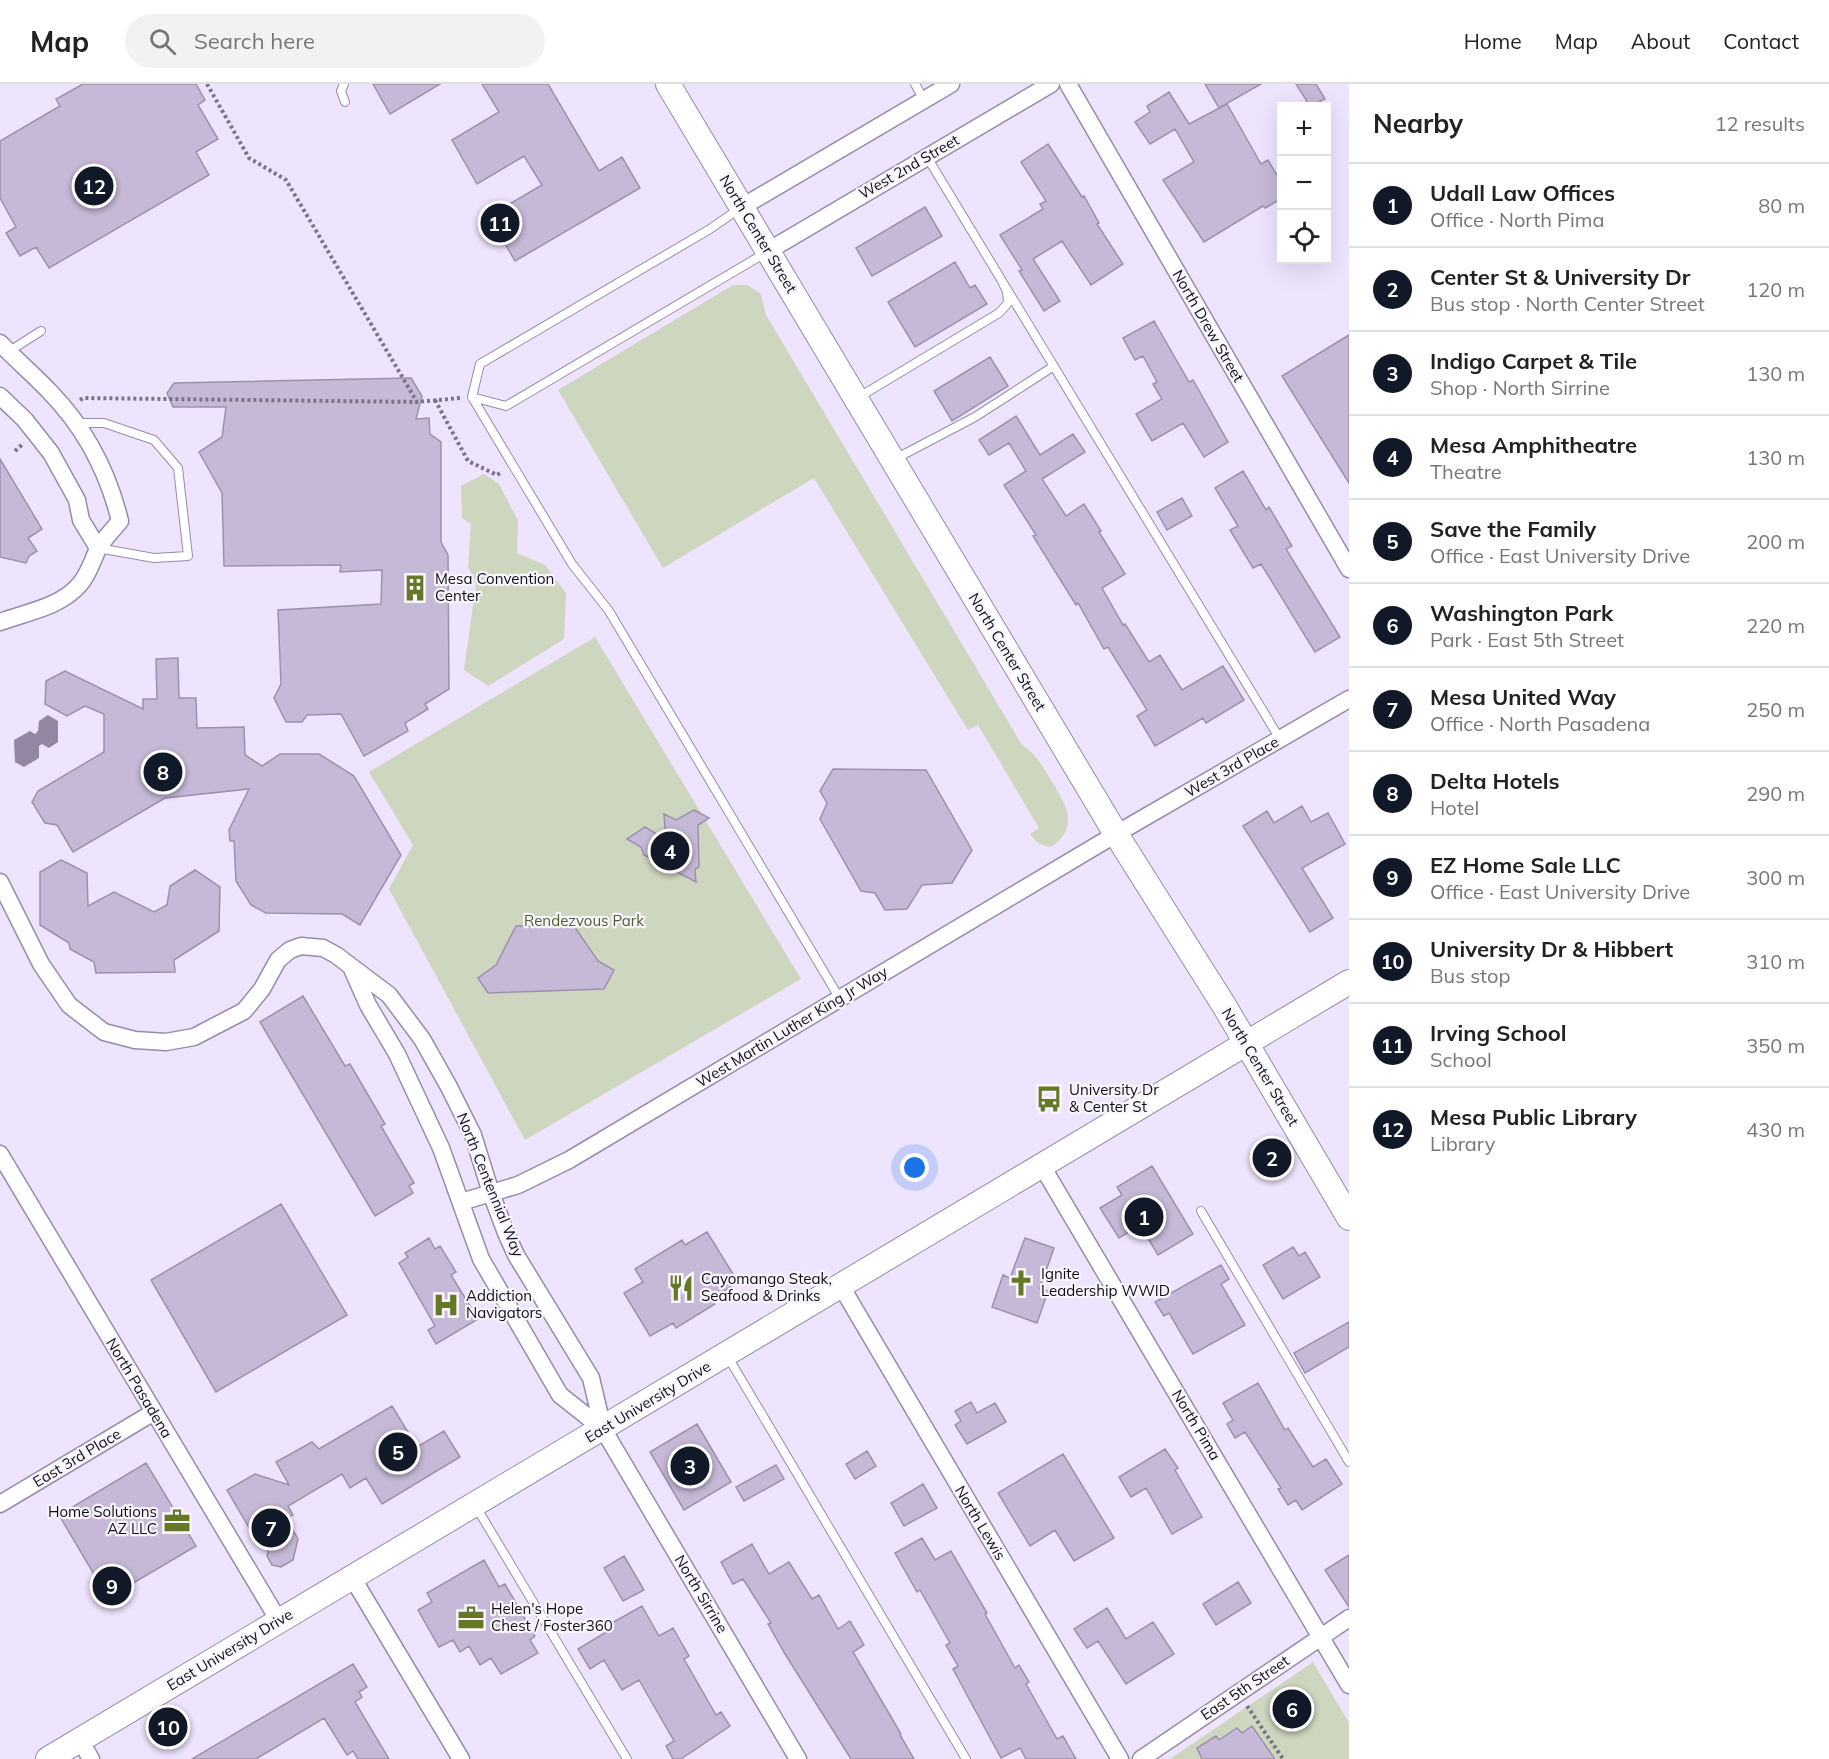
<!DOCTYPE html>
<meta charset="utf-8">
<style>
body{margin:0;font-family:Mulish,sans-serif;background:#f2f2f2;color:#222}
.controls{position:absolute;right:18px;top:18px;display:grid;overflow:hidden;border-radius:0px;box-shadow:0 6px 24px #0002}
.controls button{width:54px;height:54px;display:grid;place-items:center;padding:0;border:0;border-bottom:2px solid #e0e0e0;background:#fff;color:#222;font:30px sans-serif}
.you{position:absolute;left:915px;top:1084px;width:21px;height:21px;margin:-15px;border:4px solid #fff;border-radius:50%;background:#1a73e8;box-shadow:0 0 0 9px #1a73e833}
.badge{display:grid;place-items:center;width:39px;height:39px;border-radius:50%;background:#111827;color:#fff;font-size:20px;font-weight:700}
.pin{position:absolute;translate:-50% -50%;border:3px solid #fff;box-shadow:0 2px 6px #0006}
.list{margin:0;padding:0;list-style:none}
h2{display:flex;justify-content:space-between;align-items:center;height:78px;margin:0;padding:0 24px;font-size:26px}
h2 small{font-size:20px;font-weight:400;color:#767676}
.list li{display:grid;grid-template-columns:39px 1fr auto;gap:18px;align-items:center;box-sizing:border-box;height:84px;padding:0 24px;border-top:2px solid #e0e0e0}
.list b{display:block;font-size:22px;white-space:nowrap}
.list p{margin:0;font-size:20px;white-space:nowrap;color:#767676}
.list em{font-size:20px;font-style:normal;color:#767676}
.icon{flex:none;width:33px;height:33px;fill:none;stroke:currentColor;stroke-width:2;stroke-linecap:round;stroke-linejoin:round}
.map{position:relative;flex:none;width:1349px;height:1675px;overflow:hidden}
header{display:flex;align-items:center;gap:36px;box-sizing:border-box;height:84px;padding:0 30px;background:#fff;border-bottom:2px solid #e0e0e0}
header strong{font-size:28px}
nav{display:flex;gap:33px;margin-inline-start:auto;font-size:21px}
.search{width:420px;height:54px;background:#f2f2f2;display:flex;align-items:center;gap:15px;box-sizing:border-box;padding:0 21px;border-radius:33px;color:#767676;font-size:22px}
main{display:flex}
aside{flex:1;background:#fff}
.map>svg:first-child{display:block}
.green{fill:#cdd6be}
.water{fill:#9286a2}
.building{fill:#c6b9d7;stroke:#9d90ae;stroke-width:1.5}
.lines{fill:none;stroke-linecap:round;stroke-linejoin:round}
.lane-casing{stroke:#988ba9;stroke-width:10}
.street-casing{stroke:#988ba9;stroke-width:19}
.secondary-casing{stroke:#988ba9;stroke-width:26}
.path{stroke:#7c7486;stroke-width:4;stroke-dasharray:3 3;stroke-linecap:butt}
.lane{stroke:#fff;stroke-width:8}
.street{stroke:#fff;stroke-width:16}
.secondary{stroke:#fff;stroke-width:24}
.labels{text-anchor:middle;stroke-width:4.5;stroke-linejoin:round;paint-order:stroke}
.street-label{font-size:15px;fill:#120d18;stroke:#f8f5fc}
.poi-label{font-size:15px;fill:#120d18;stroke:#f8f5fc;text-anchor:start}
.park-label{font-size:15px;fill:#515f2e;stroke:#f8f5fc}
</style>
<header>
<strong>Map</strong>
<div class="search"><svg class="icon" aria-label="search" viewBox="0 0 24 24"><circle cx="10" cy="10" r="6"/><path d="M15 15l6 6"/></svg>Search here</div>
<nav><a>Home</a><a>Map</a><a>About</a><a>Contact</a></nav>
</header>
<main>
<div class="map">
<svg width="1349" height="1675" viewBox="0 0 1349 1675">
<rect width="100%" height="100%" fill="#efe4fe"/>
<path class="green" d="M733 201H747L761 210 766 231 1022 661C1035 669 1041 680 1049 693 1064 718 1082 741 1051 763 1041 761 1036 759 1030 750L1039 744 978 641 968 646 814 394 663 484 558 306Z
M484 390 499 400 518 437 517 469 545 481 566 509 564 555 488 602 464 586 476 500 468 483 471 440 462 434 461 402Z
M595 553 801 895 525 1056 389 805 413 761 369 688Z
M1313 1578 1349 1639V1675H1170Z"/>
<path class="water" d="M48 631 58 637V658L49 664 42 660 39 662V674L24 683 15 678 14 656 30 647 35 650 38 647 39 637Z"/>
<path class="building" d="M83 0H196L205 16 198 21 218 55 196 68 209 91 49 184 36 163 20 172 6 149 16 143 0 114V57L60 22 56 15Z
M373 0H440L390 30Z
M482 0H548L599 87 622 73 640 104 515 177 489 132 542 101 524 72 477 100 452 56 499 28Z
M1205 0H1261L1219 24Z
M1296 0H1316L1325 15 1310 22Z
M1169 8 1189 40 1227 20 1261 80 1268 76 1281 98V115L1265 124 1263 122 1204 158 1163 96 1194 78 1175 45 1150 60 1135 38 1150 28 1147 22Z
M1048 60 1082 113 1084 112 1099 139 1097 140 1123 180 1091 201 1062 157 1033 175 1060 217 1044 227 1019 187 1022 186 1000 151 1043 125 1040 120 1046 117 1021 78Z
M925 123 942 152 872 192 856 164Z
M955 178 970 204 975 201 987 220 915 263 888 218Z
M1154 237 1189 298 1193 296 1228 358 1204 373 1183 339 1152 357 1136 330 1162 315 1153 300 1157 298 1143 272 1135 276 1123 254Z
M1349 251V399L1282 292Z
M990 273 1008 302 952 337 934 307Z
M411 294 422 312 416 335 429 334 430 350 441 358V458L448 471 449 605 425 620 428 625 405 639 408 647 364 672 341 630 307 631 302 638H286L274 614 281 600 278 526 381 520 382 486 340 488 341 481 224 482 222 409 199 368 222 353 226 323H173L167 309 174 299Z
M1016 332 1040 371 1073 350 1085 368 1042 395 1066 432 1084 420 1101 447 1099 448 1125 490 1102 504 1123 541 1125 540 1149 578 1160 571 1182 606 1223 582 1244 616 1206 639 1203 634 1155 662 1137 632 1147 626 1108 563 1104 565 1078 519 1076 521 1033 452 1036 451 1004 401 1026 387 1009 359 989 371 979 356Z
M0 375 42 445 28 454 37 467 29 472 26 479 0 473Z
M1243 387 1266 426 1269 423 1292 462 1286 465 1340 553 1315 568 1261 480 1253 484 1230 446 1238 442 1215 404Z
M1182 414 1192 432 1167 446 1157 428Z
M178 574 179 614H196L197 644 244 643 245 671 262 682 280 670H319L354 692 401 771 360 841 342 830 266 829 251 821 236 797 234 757H230L229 746 249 705 165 714 73 768 57 741 45 739 32 718 38 707 104 668V630L85 622 67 632 45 620 46 597 65 587 143 625V615H157L156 575Z
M833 685 926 686 972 766 952 799 922 801 907 825 885 826 875 809 861 807 820 735 827 719 820 707Z
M1302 722 1311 738 1328 729 1345 760 1302 784 1333 834 1310 848 1243 742 1267 727 1274 739Z
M694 726 709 734 698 741 699 783 695 785 696 798 644 771 641 763 627 755 645 743 666 756 664 730 676 736Z
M61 776 87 789 88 822 114 808 154 828 167 821 170 802 195 786 220 803 219 847 174 876 175 888 96 889 94 878 70 865 69 859 40 841V788Z
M516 842H574L598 877 614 886 604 905 488 909 478 894 496 881Z
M303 912 345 982 350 980 385 1040 381 1042 414 1099 409 1102 413 1109 375 1132 260 938Z
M1152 1082 1193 1150 1158 1171 1140 1141 1119 1154 1100 1124 1122 1111 1117 1103Z
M281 1120 347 1231 216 1308 151 1196Z
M707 1148 738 1198 712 1215 715 1220 676 1244 673 1239 650 1252 624 1209 643 1198 635 1185 682 1156 685 1161Z
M429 1154 435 1165 440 1162 456 1188 451 1191 478 1235 436 1260 428 1246 435 1242 399 1179 408 1173 405 1169Z
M1025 1154 1054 1164 1040 1204 1048 1207 1037 1239 992 1223 1003 1191 1010 1194Z
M1293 1163 1299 1172 1305 1168 1320 1193 1283 1215 1263 1181Z
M1221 1181 1229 1195 1221 1200 1245 1241 1193 1270 1169 1229 1164 1232 1155 1218Z
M1349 1238V1263L1305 1289 1294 1269Z
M1258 1299 1285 1346 1288 1344 1313 1383 1326 1375 1342 1400 1302 1426 1296 1416 1288 1421 1278 1405 1281 1404 1245 1348 1235 1354 1227 1340 1233 1336 1223 1319Z
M971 1318 977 1329 995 1319 1006 1338 967 1360 955 1341 961 1337 955 1327Z
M392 1322 417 1363 444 1347 460 1373 382 1420 366 1394 350 1404 342 1390 288 1422 293 1431 286 1434 298 1455 293 1476 281 1483 272 1481 267 1472 268 1468 261 1455 255 1454 227 1406 255 1390 289 1401 276 1378 312 1358 319 1365Z
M697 1340 731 1398 684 1426 650 1368Z
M1165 1365 1178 1384 1175 1386 1202 1433 1172 1450 1146 1404 1131 1413 1119 1393Z
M867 1367 876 1382 855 1395 846 1380Z
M1063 1370 1114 1454 1074 1477 1055 1446 1030 1462 998 1409Z
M146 1379 196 1462 108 1514 59 1431Z
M776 1381 784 1395 744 1417 736 1403Z
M923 1400 937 1424 904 1442 891 1419Z
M922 1454 935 1476 951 1467 987 1529 985 1530 1015 1584 1019 1581 1029 1598 1026 1600 1057 1655 1063 1652 1076 1675H1026L1020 1664 1001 1674 953 1585 958 1582 946 1561 950 1559 920 1506 917 1508 895 1469Z
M752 1460 769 1490 789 1478 812 1515 819 1511 838 1545 850 1537 864 1561 853 1568 901 1650 900 1651 914 1675H851L785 1570 768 1540 771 1539 743 1495 733 1500 721 1478Z
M1349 1471V1523L1325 1486Z
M624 1472 644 1506 623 1517 604 1484Z
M484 1476 499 1503 505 1500 535 1552 530 1556 538 1569 501 1590 491 1574 480 1581 469 1562 460 1568 453 1556 439 1563 418 1526 432 1518 427 1509Z
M1238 1498 1251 1519 1216 1541 1203 1520Z
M642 1522 659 1552 673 1544 689 1572 684 1575 716 1631 721 1628 730 1642 681 1675H673L666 1662 674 1657 639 1596 622 1606 604 1576 590 1585 578 1565 613 1544 610 1540Z
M1107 1524 1126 1555 1153 1538 1174 1570 1126 1600 1098 1557 1087 1564 1074 1545Z
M353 1580 367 1603 359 1608 362 1613 355 1618 389 1675H358L353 1667 347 1671 324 1634 256 1675H192Z
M1252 1642 1275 1675H1202L1197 1664 1216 1652 1219 1656 1237 1644 1242 1649Z"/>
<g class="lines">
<g class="lane-casing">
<path id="lane" d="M344 0 341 7 345 18
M915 0 924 16
M739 125 710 145 480 280 472 313 572 480 609 527 840 915
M1002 197 1280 655
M8 268 41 247
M472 313 506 322 767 168
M859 313 999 229 1008 219 1007 208 1002 197 927 73
M77 339H104L154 356 178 384 188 472 154 474 98 464
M893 376 975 333 1054 282
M1201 1127 1349 1378
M728 1273 966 1675
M475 1421 627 1675"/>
</g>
<g class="street-casing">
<path id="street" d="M1068 0 1349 485
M742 123 951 0
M768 167 1051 0
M0 259C16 276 34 291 50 308 85 344 108 388 120 437 113 446 102 456 97 467 92 478 88 491 80 500 61 523 27 528 0 538
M0 312 25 336 51 369 77 416 81 436 98 464
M0 798 41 880 69 921 104 948 135 956 166 958 194 953 244 927 262 905 278 876 290 866 301 862 323 864 336 871 389 911 422 955 449 1003 473 1051 491 1109 506 1149 516 1171 591 1294 603 1345 798 1675
M352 885 368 921 397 970 441 1064 481 1175 560 1311 603 1345
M0 1070 279 1537
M1042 1082 1349 1601
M461 1118 518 1101 569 1076 1116 750 1349 615
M841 1202 1120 1675
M0 1420 154 1328
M352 1493 461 1675
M80 1656 91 1675
M1141 1675 1349 1534"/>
</g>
<g class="secondary-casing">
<path id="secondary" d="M668 0 1116 750 1225 923 1349 1134
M48 1675 1349 898"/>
</g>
<path class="path" d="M207 0 249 74 286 96 417 318 460 314
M80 316 83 314 417 318
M435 316 468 377 497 391 502 388
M15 367 24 359
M1247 1622 1283 1675"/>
<use href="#lane" class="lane"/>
<use href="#street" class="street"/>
<use href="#secondary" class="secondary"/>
</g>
<defs>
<g id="building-bare" transform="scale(2.07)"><path d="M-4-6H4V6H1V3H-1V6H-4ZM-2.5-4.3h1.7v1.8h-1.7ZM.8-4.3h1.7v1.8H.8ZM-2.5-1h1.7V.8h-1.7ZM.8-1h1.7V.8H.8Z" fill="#647828" stroke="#f8f5fc" stroke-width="2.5" paint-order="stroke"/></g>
<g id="bus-bare" transform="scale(2.07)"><path d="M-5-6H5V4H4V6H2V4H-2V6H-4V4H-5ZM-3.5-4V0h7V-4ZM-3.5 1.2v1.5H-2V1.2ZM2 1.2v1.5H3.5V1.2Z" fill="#647828" stroke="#f8f5fc" stroke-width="2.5" paint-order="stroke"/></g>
<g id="church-bare" transform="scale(2.07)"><path d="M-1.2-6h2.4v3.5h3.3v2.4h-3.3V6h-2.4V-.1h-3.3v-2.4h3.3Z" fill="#647828" stroke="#f8f5fc" stroke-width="2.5" paint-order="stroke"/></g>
<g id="restaurant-bare" transform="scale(2.07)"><path d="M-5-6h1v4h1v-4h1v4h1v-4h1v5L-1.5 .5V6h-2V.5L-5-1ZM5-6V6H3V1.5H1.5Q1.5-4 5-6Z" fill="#647828" stroke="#f8f5fc" stroke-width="2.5" paint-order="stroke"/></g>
<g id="hospital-bare" transform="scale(2.07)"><path d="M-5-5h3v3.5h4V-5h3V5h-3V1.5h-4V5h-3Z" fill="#647828" stroke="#f8f5fc" stroke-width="2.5" paint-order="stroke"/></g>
<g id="office-bare" transform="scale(2.07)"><path d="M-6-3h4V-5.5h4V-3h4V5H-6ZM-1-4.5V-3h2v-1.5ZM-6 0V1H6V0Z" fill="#647828" stroke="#f8f5fc" stroke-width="2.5" paint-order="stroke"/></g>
</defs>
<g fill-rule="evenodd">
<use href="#building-bare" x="415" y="504"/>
<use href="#bus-bare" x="1049" y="1015"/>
<use href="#church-bare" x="1021" y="1199"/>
<use href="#restaurant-bare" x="681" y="1204"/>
<use href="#hospital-bare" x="446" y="1221"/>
<use href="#office-bare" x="177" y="1437"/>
<use href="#office-bare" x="471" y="1534"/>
</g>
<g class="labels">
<g class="street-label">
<text transform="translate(909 83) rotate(-30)" y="5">West 2nd Street</text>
<text transform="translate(758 150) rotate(59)" y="5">North Center Street</text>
<text transform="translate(1208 242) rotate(60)" y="5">North Drew Street</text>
<text transform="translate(1007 568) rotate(59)" y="5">North Center Street</text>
<text transform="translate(1232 683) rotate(-30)" y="5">West 3rd Place</text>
<text transform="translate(792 943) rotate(-31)" y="5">West Martin Luther King Jr Way</text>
<text transform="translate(1260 983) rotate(59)" y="5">North Center Street</text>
<text transform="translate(490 1101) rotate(68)" y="5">North Centennial Way</text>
<text transform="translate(139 1304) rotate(59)" y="5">North Pasadena</text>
<text transform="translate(648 1318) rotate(-31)" y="5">East University Drive</text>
<text transform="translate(1196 1341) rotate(59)" y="5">North Pima</text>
<text transform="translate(77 1374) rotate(-31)" y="5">East 3rd Place</text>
<text transform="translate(980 1439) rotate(59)" y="5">North Lewis</text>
<text transform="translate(701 1510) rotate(59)" y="5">North Sirrine</text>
<text transform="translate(230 1566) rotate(-31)" y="5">East University Drive</text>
<text transform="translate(1245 1604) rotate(-34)" y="5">East 5th Street</text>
</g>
<g class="poi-label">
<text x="435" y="500">Mesa Convention<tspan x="435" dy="17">Center</tspan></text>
<text x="1069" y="1011">University Dr<tspan x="1069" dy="17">&amp; Center St</tspan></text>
<text x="1041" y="1195">Ignite<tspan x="1041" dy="17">Leadership WWID</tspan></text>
<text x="701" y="1200">Cayomango Steak,<tspan x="701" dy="17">Seafood &amp; Drinks</tspan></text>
<text x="466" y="1217">Addiction<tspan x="466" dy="17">Navigators</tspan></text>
<text x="157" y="1433" text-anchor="end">Home Solutions<tspan x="157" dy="17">AZ LLC</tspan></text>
<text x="491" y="1530">Helen's Hope<tspan x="491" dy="17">Chest / Foster360</tspan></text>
</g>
<g class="park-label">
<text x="584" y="842">Rendezvous Park</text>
</g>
</g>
</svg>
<div class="controls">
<button>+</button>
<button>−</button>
<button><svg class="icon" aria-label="locate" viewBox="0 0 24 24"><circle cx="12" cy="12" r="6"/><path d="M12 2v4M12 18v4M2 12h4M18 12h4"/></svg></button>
</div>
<div class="you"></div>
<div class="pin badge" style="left:1144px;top:1133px">1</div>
<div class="pin badge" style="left:1272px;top:1074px">2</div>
<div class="pin badge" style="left:690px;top:1382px">3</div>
<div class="pin badge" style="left:670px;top:767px">4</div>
<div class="pin badge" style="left:398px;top:1368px">5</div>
<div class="pin badge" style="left:1292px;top:1625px">6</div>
<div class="pin badge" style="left:271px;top:1444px">7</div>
<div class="pin badge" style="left:163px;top:688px">8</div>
<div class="pin badge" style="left:112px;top:1502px">9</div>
<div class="pin badge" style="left:168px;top:1643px">10</div>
<div class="pin badge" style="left:500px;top:139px">11</div>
<div class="pin badge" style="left:94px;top:102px">12</div>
</div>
<aside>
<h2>Nearby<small>12 results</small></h2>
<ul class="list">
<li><span class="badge">1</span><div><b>Udall Law Offices</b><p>Office · North Pima</p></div><em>80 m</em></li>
<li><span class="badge">2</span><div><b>Center St &amp; University Dr</b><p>Bus stop · North Center Street</p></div><em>120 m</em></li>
<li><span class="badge">3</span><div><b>Indigo Carpet &amp; Tile</b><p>Shop · North Sirrine</p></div><em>130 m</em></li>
<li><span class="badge">4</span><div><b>Mesa Amphitheatre</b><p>Theatre</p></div><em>130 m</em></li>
<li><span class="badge">5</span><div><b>Save the Family</b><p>Office · East University Drive</p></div><em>200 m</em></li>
<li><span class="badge">6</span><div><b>Washington Park</b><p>Park · East 5th Street</p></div><em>220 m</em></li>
<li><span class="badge">7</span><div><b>Mesa United Way</b><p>Office · North Pasadena</p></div><em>250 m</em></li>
<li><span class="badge">8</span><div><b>Delta Hotels</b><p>Hotel</p></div><em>290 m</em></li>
<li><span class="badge">9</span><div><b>EZ Home Sale LLC</b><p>Office · East University Drive</p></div><em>300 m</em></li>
<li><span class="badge">10</span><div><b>University Dr &amp; Hibbert</b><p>Bus stop</p></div><em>310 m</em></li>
<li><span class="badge">11</span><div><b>Irving School</b><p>School</p></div><em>350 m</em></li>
<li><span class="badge">12</span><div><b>Mesa Public Library</b><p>Library</p></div><em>430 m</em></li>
</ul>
</aside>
</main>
